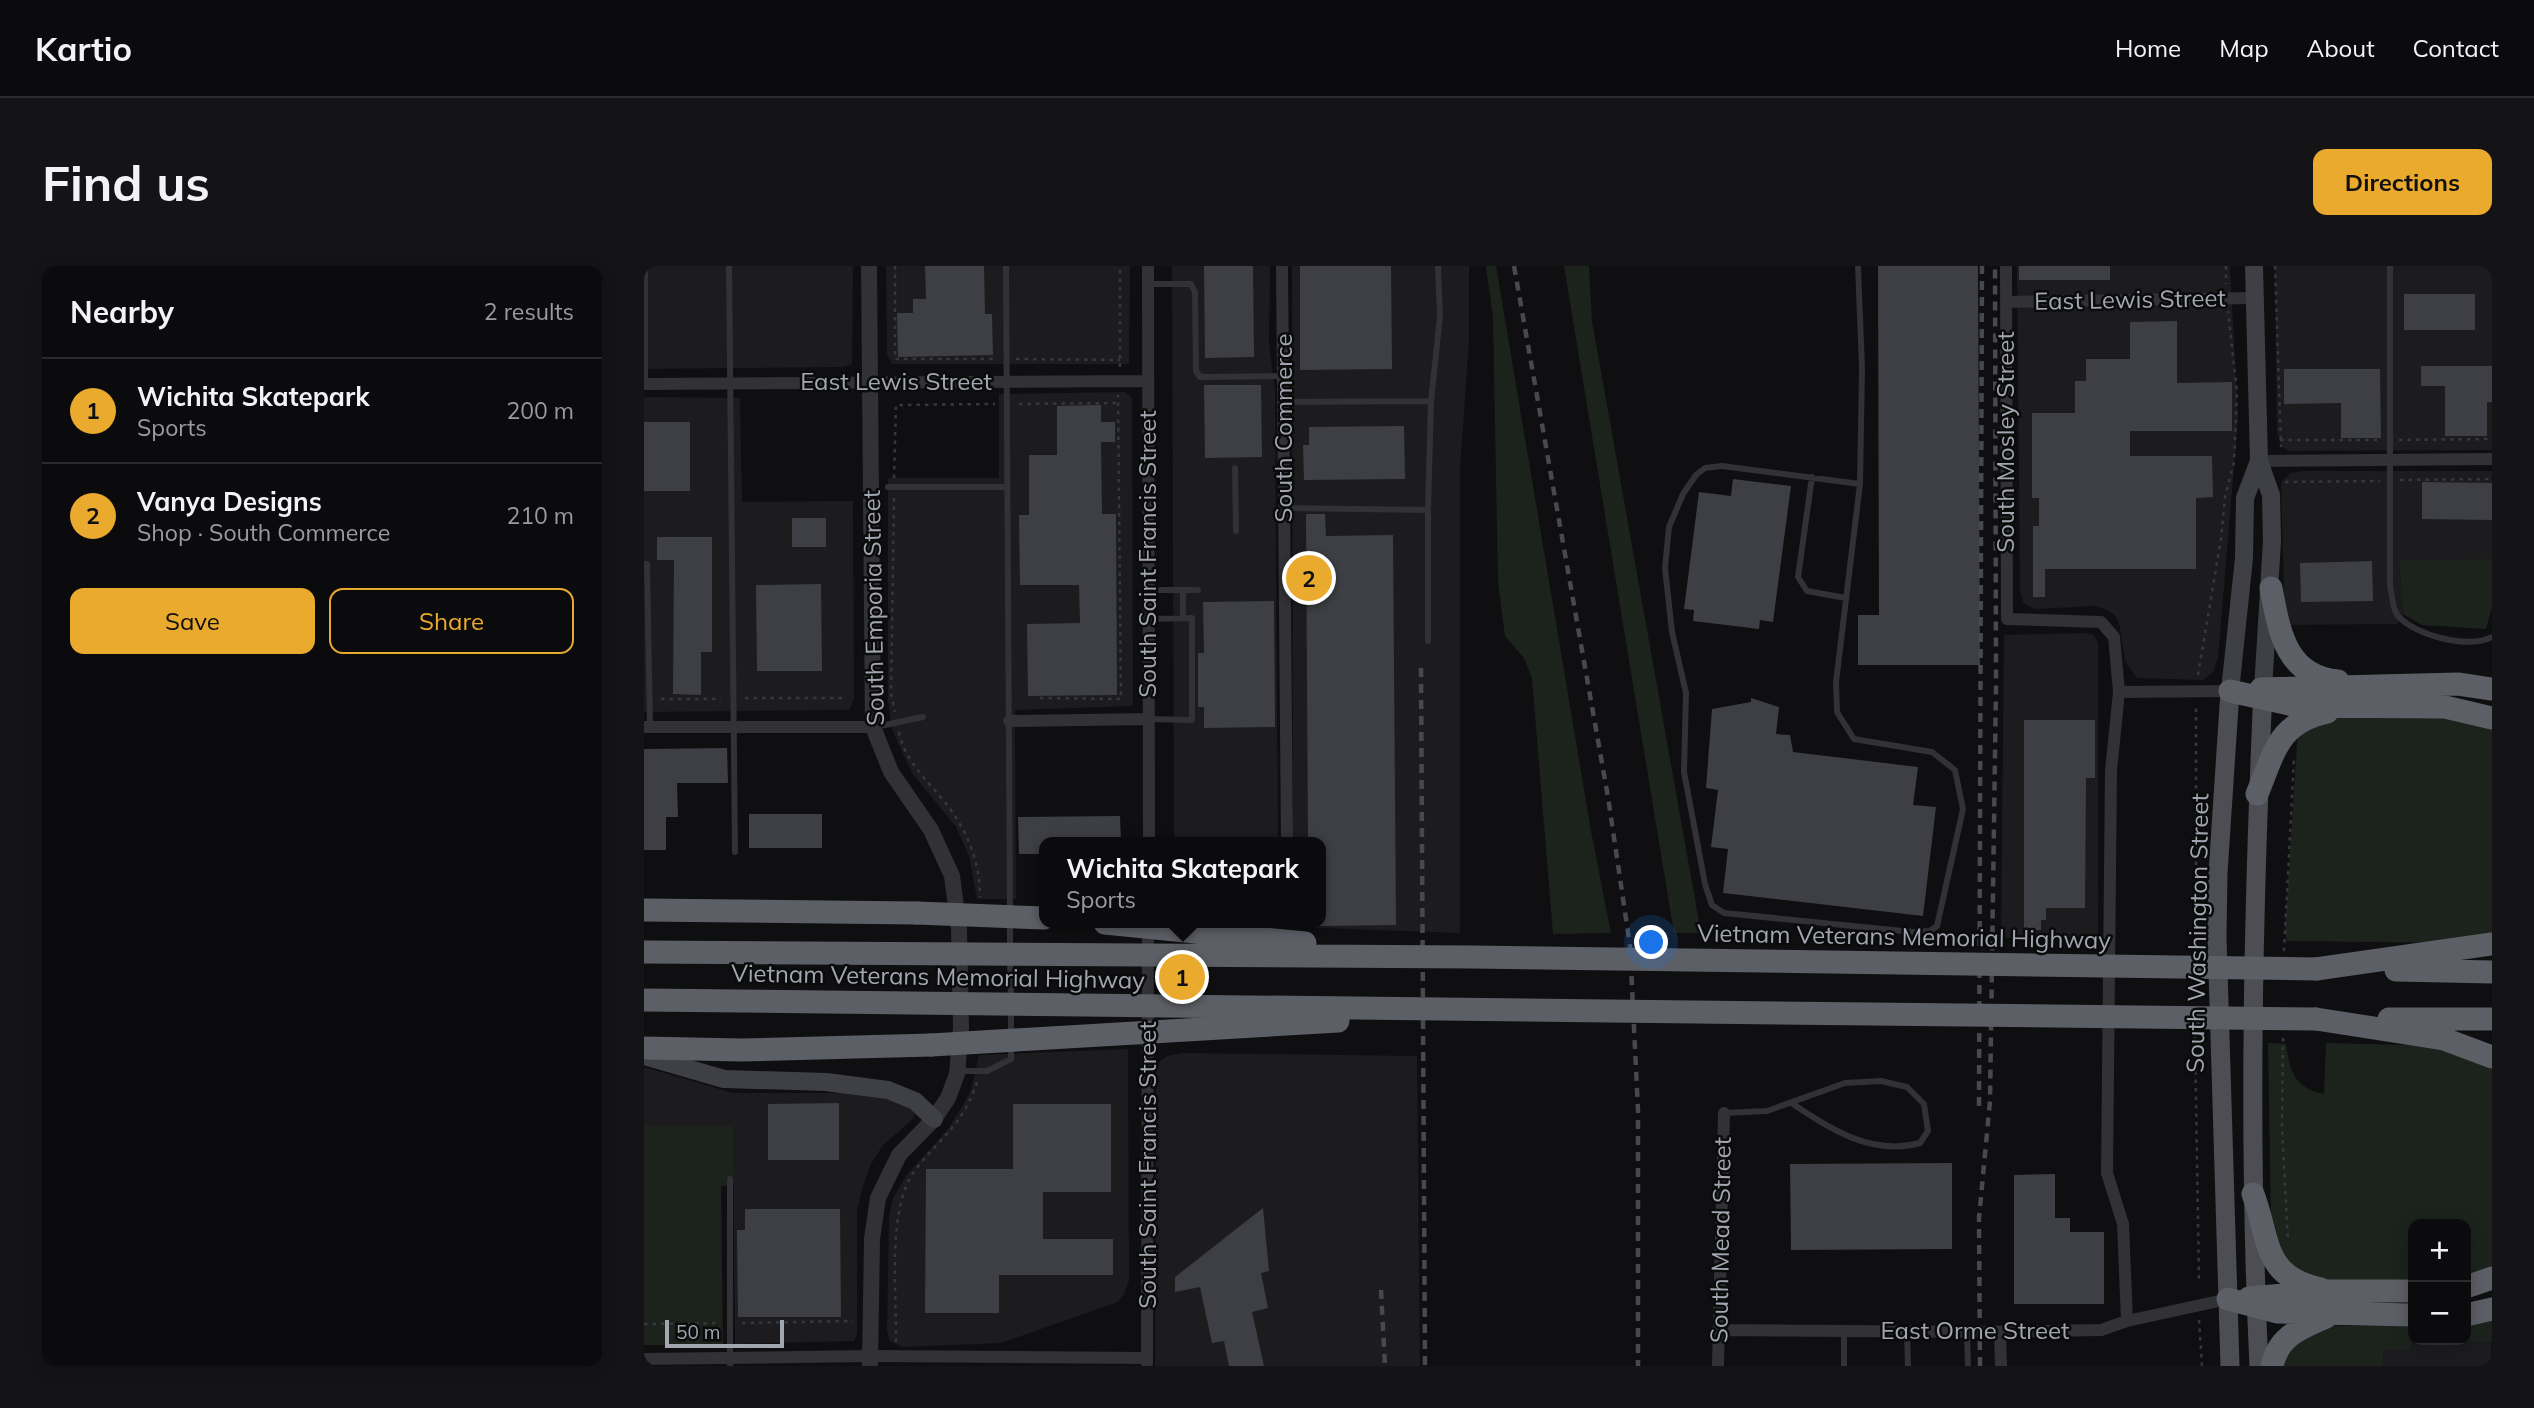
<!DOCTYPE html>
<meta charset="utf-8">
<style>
body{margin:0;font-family:Mulish,sans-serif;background:#141416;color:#f1f3f6}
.controls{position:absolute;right:21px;bottom:21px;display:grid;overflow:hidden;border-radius:14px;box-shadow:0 4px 18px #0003}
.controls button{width:63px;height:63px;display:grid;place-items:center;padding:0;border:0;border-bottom:2px solid #2b2b2e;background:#0b0b0d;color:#f1f3f6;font:35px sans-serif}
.scale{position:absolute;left:21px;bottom:18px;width:119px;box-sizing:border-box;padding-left:7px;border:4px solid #a1a6b1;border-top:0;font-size:19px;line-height:24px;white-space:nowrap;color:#a1a6b1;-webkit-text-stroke:5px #0b0b0c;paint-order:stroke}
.you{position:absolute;left:1008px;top:677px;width:24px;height:24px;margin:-18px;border:5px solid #fff;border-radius:50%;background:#1a73e8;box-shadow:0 0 0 10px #1a73e833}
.badge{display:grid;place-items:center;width:46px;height:46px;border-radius:50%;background:#eaaa2e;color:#111;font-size:23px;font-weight:700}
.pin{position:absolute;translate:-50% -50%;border:4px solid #fff;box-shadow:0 2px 7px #0006}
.popup{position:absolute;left:395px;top:571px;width:287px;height:91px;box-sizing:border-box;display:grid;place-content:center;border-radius:14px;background:#0b0b0d;filter:drop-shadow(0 2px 5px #0005);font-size:23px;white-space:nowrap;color:#9a9b9d}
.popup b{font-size:26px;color:#f1f3f6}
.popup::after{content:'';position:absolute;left:50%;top:100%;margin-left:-14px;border:14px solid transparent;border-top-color:#0b0b0d}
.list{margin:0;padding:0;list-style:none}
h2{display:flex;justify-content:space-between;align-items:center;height:91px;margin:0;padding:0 28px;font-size:30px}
h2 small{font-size:23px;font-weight:400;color:#9a9b9d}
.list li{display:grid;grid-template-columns:46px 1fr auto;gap:21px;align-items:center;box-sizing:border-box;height:105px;padding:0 28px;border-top:2px solid #2b2b2e}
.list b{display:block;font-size:26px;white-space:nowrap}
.list p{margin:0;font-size:23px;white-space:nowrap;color:#9a9b9d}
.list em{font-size:23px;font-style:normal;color:#9a9b9d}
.actions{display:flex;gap:14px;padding:21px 28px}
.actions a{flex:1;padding:16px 0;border:2px solid #eaaa2e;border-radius:14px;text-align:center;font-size:24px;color:#eaaa2e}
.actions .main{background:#eaaa2e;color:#111}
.map{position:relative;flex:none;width:1848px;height:1100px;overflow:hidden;border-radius:14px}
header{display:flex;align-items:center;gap:42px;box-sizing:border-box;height:98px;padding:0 35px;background:#0b0b0d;border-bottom:2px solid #2b2b2e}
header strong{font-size:33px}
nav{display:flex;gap:38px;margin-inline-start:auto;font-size:24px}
.intro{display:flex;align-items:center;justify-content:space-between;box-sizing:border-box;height:168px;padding:0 42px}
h1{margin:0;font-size:49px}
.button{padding:18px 32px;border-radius:14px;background:#eaaa2e;color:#111;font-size:24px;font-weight:700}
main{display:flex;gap:42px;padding:0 42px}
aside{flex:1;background:#0b0b0d;border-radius:14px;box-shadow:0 4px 18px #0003}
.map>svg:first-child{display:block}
.built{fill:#1c1c1e}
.green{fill:#1c231d}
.building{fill:#3e3f44}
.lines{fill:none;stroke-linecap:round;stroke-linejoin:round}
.path{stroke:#37383d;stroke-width:2.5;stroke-dasharray:3.5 5;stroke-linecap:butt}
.service{stroke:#313136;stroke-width:6}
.minor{stroke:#313136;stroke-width:12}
.tertiary{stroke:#313136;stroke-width:16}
.secondary{stroke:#3f4045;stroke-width:18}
.primary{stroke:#4d4e54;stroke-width:19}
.motorway{stroke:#5d5f66;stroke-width:23}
.rail{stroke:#48494f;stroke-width:4.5;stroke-dasharray:9 7;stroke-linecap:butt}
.motorway-bridge{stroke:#5d5f66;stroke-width:23}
.labels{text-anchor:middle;stroke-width:5;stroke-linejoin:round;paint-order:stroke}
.street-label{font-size:24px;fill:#a1a6b1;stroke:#0b0b0c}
</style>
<header>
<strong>Kartio</strong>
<nav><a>Home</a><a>Map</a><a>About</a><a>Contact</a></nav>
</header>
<div class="intro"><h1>Find us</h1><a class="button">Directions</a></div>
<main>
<aside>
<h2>Nearby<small>2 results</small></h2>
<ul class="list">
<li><span class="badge">1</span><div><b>Wichita Skatepark</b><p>Sports</p></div><em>200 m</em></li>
<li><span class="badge">2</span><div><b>Vanya Designs</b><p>Shop · South Commerce</p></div><em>210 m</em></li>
</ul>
<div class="actions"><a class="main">Save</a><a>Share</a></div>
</aside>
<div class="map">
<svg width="1848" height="1100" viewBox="0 0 1848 1100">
<rect width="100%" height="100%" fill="#0f0f11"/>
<path class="built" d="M0 0H209L208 98 199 101 0 103Z
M242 0H486L485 98H248L243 88Z
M528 0H626L625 78 631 124 634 576H530Z
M648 0H825V74L816 202V667L649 661V657H676V576H649Z
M1373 0H1586L1594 154 1574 392 1569 406 1559 414 1493 412 1481 395 1475 357 1471 349 1461 343 1450 340 1391 343 1379 337 1376 324Z
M1631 0H1848V184L1644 185 1638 181 1633 166Z
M481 126 488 132 489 440 371 444 372 633H333L325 590 312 561 268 507 248 463 244 434V212H355V128Z
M0 131 96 132 98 236 209 235 210 433 205 444 0 446Z
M1659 205H1848V293L1755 294 1759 348 1753 358 1641 359 1637 216 1647 207Z
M1442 367 1450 369 1454 377V672H1357L1360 369Z
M484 783 485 1015 480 1028 474 1036 357 1077 258 1081 246 1075 243 1065 245 950 249 932 262 910 304 863 318 841 327 824 335 789Z
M538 787 773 790 776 1100H511L512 807 515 796 523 790Z
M0 801 89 827H210L244 832 269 843 271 849 267 855 239 879 227 898 218 923 213 946V1068L210 1075 91 1078 89 861 0 860Z
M1767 1074 1847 1075 1848 1100H1739L1740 1084Z"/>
<path class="green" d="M842 0H852L947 565 967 667 909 668 888 412 880 392 861 370 854 316 849 51Z
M920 0H945L948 55 1057 667H1030Z
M1848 293V341L1842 363 1778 359 1759 348 1755 294Z
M1680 450H1820L1848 460V669L1810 677 1643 675 1641 664 1654 464Z
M1624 777 1642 778C1646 805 1650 822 1680 828L1682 777 1801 780 1848 803V1002L1822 1012V958H1769V1015L1673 1014C1643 1005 1634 986 1627 957Z
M0 860H89L90 918 77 920 79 1079H0Z
M1848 1054V1076L1767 1074V1084H1740L1739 1100H1635L1639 1088 1676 1060 1769 1059V1074H1822V1059Z"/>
<path class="building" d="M281 0H340L341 48H348L349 89 254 91 253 47H269V33H282Z
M560 0H609L610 91 561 92Z
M656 0H747L748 103 656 104Z
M1234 0H1334L1336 399H1214V349H1235Z
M1375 0H1466V14H1375Z
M1760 28H1831V64H1760Z
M1533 55V117L1588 116V165H1486V190H1568L1569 231 1552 232V303H1401V331H1389V260H1395V232H1388V147H1431V115H1442V93H1486V56Z
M1777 100H1848V136H1843V170H1801V120H1777Z
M1640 103H1736L1737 172H1697V137L1640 138Z
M560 119H617L618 191 561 192Z
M457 139V156H471V176H457L458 248H472L473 429 384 430 383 358 436 357 435 319H376L375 249H385V189H413V140Z
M0 156H46V225H0Z
M760 160 761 213 660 214 659 179H665V161Z
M1089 213 1147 220 1129 356 1116 354 1115 363 1049 355 1050 344 1040 343 1055 226 1087 230Z
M1778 216 1848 217V254L1778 253Z
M662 248H681L682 270 749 269 752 659 676 660V576H664Z
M148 252H182V281H148Z
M13 271H68V386H57V429L29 428 30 294H13Z
M1728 295 1729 335 1657 336 1656 297Z
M177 318 178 405H113L112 319Z
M630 335 631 461 560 462V441H554V387H560L559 336Z
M1107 432 1135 441 1132 468 1146 469 1149 486 1274 501 1269 539 1292 541 1279 650 1079 627 1084 583 1067 581 1074 524 1062 522 1068 443 1107 436Z
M1380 454H1451V512H1442L1441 642H1402V654H1397V664H1380Z
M83 482 84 517H33L34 551H22V584H0V483Z
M105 548H178V582H105Z
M476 550 477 576H400V588H375L374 551Z
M195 837V894H124V838Z
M369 838H467V926H399V973H469V1009H355V1047H281L282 903H369Z
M1308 897V983L1147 984 1146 898Z
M1411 908V952H1426V966H1460V1038H1370V909Z
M619 942 625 1005 617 1007 624 1042 608 1046 620 1100H585L580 1075 568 1077 556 1021 531 1026V1011Z
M101 943H196L197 1051H94L93 964H101Z"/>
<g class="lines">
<path class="path" d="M251 0V93H351
M1582 0V18
M1631 0 1637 181
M372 93 476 94
M476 101V0
M375 138 474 137
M1636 174H1735
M1755 174 1848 173
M250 212 252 139 351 138
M1756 214 1848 213
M1641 216 1736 215
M250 232 247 427 251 446
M1554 409 1577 273 1581 231 1590 196 1593 126 1584 45
M101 432H200
M396 432 477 433 474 129
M17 433H77
M255 466C260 493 281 512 298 533 322 561 336 594 336 631
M1552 684V441
M1640 685 1650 492
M1551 733V719
M1551 771 1555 1016
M1639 772 1638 861 1644 975
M1555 1054 1558 1100
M98 1057 209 1055
M0 1058 74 1057
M252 1076C253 1028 242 941 272 903 299 869 318 860 333 816"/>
<path class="service" d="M1 0V117
M85 0 91 586
M362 0 366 645
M1214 0 1218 102 1216 218 1192 416 1193 446 1210 473 1288 486 1311 504 1319 543 1293 660 1286 665 1269 666 1080 647 1068 639 1061 618 1040 506 1042 427 1028 366 1021 302 1025 261 1039 228 1052 209 1061 202 1078 200 1216 218
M1746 0V319C1748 328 1748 343 1754 350 1772 370 1824 383 1848 371
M504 18H547L551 26 552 105 556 111 639 110
M639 136 787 135 796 50 794 0
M591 202 592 265
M1168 211 1154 311 1163 325 1202 332
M244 221H363
M640 242 784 244 787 135
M784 244V375
M0 298H3L6 461
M505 324H554
M539 324V352
M505 453 548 454V352L505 353
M231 461 279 451
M366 656V683
M366 694 367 732
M315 805H343L367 793V743
M1080 847 1123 845 1201 817 1237 815 1263 821 1280 838 1284 865 1276 877C1229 890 1187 864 1149 838
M86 913V1100
M1200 1065V1100
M1263 1066 1264 1100
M1323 1066 1324 1100"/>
<path class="minor" d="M504 0 505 576
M638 0 643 576
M1362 0 1363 353 1457 356 1470 371 1475 426 1467 505 1463 907 1479 958 1483 1055
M1362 36 1610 32
M0 118 504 115
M1615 195 1848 193
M1475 426 1586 425
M365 455 505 453
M0 461H229
M1075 1064 1336 1066 1457 1064 1483 1055 1584 1033
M1356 1066 1357 1100
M0 1093 226 1090 503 1092
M503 1097 504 657
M1074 1100 1080 847"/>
<path class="tertiary" d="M225 0 229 461 247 506 287 564 308 610 315 663 317 762 313 808 304 832 290 853 255 889 234 932 228 973 226 1100"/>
<path class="secondary" d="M1610 0 1615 195 1627 229 1628 275 1619 423
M1586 425 1600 292 1601 232 1615 195
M0 790 80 813 182 816 244 824 271 835 290 853"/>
<path class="primary" d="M1586 1100 1573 671 1574 607 1586 425
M1615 1100C1604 874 1609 649 1619 423"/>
<path class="motorway" d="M1627 322C1635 364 1641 410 1694 415
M1617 423 1814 418 1848 423
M1586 425 1654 440 1801 441 1848 452
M1613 528C1631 485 1634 457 1683 446
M0 644 273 647
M1672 703 1848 678
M1752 704 1848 706
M1672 753 1800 773 1848 791
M1745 753H1848
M0 782 98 784 287 779
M1609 928C1626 973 1618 1011 1677 1023
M1822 1021 1848 1012
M1605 1032 1686 1025H1769
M1584 1033 1633 1046 1769 1049
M1822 1049 1848 1043
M1628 1100C1634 1070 1657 1062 1682 1051"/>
<path class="rail" d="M870 0 964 531 986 680 994 844V1100
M777 402 781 1100
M1335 840 1338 0
M737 1024 741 1100
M1336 1100 1335 952 1346 835 1352 419 1351 0"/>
<path class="motorway-bridge" d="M273 647 400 652
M461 657 661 677
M0 686 829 691 1672 703
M0 734 1672 753
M287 779 694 755"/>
</g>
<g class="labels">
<g class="street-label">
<text transform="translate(1486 34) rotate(-1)" y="8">East Lewis Street</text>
<text x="252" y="124">East Lewis Street</text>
<text transform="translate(640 162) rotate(-90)" y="8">South Commerce</text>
<text transform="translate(1362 176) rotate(-90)" y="8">South Mosley Street</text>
<text transform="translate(504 288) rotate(-90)" y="8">South Saint Francis Street</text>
<text transform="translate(230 342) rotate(-91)" y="8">South Emporia Street</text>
<text transform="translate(1554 667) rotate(-89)" y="8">South Washington Street</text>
<text transform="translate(1260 671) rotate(1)" y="8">Vietnam Veterans Memorial Highway</text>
<text transform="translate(294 711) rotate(1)" y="8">Vietnam Veterans Memorial Highway</text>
<text transform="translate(504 899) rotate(-90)" y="8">South Saint Francis Street</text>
<text transform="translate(1077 974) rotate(-89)" y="8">South Mead Street</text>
<text x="1331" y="1073">East Orme Street</text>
</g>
</g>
</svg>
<div class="controls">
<button>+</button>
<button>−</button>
</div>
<div class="scale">50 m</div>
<div class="you"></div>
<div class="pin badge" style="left:538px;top:711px">1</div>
<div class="popup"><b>Wichita Skatepark</b>Sports</div>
<div class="pin badge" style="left:665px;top:312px">2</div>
</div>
</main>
